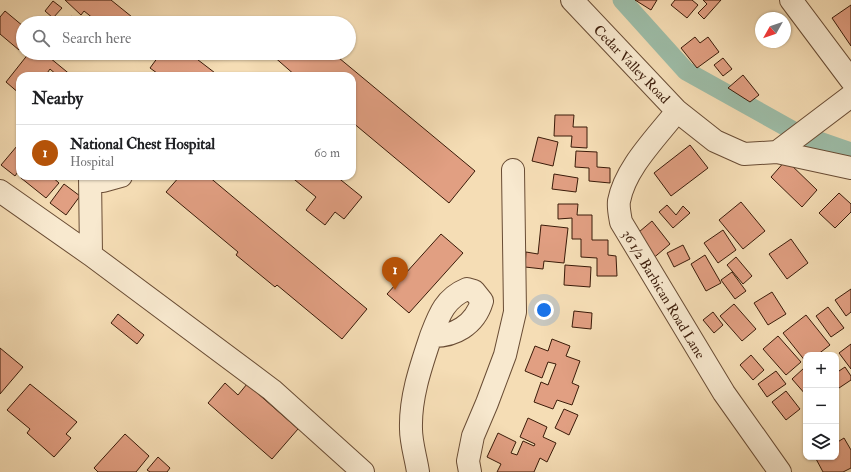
<!DOCTYPE html>
<meta charset="utf-8">
<style>
body{margin:0;font-family:"IM FELL Double Pica",serif;background:#f6f6f6;color:#202124}
.controls{position:absolute;right:12px;bottom:12px;display:grid;overflow:hidden;border-radius:8px;box-shadow:0 1px 3px #0004}
.controls button{width:36px;height:36px;display:grid;place-items:center;padding:0;border:0;border-bottom:1px solid #e0e0e0;background:#fff;color:#202124;font:20px sans-serif}
.compass{position:absolute;left:755px;top:12px;width:36px;height:36px;border-radius:50%;background:#fff;box-shadow:0 1px 3px #0004;rotate:230deg}
.you{position:absolute;left:544px;top:310px;width:14px;height:14px;margin:-10px;border:3px solid #fff;border-radius:50%;background:#1a73e8;box-shadow:0 0 0 6px #1a73e833}
.badge{display:grid;place-items:center;width:26px;height:26px;border-radius:50%;background:#b45309;color:#fff;font-size:13px;font-weight:700}
.pin{position:absolute;translate:-50% -33px;filter:drop-shadow(0 1px 2px #0008)}
.pin::after{content:'';position:absolute;top:21px;width:14px;height:12px;background:inherit;clip-path:polygon(0 0,100% 0,50% 100%)}
.list{margin:0;padding:0;list-style:none}
h2{display:flex;justify-content:space-between;align-items:center;height:52px;margin:0;padding:0 16px;font-size:17px}
h2 small{font-size:13px;font-weight:400;color:#757577}
.list li{display:grid;grid-template-columns:26px 1fr auto;gap:12px;align-items:center;box-sizing:border-box;height:56px;padding:0 16px;border-top:1px solid #e0e0e0}
.list b{display:block;font-size:15px;white-space:nowrap}
.list p{margin:0;font-size:13px;white-space:nowrap;color:#757577}
.list em{font-size:13px;font-style:normal;color:#757577}
.icon{flex:none;width:22px;height:22px;fill:none;stroke:currentColor;stroke-width:2;stroke-linecap:round;stroke-linejoin:round}
.map{position:relative;flex:none;width:851px;height:472px;overflow:hidden}
.search{position:absolute;background:#fff;box-shadow:0 1px 3px #0004;left:16px;top:16px;width:340px;height:44px;display:flex;align-items:center;gap:10px;box-sizing:border-box;padding:0 14px;border-radius:22px;color:#757577;font-size:15px}
.panel{position:absolute;background:#fff;box-shadow:0 1px 3px #0004;left:16px;top:72px;width:340px;height:108px;border-radius:12px}
.map>svg:first-child{display:block}
.lines{fill:none;stroke-linecap:round;stroke-linejoin:round}
.canal{stroke:#9dbda8;stroke-width:19}
.building{fill:#e19f82;stroke:#3a1b09}
.minor-casing{stroke:#694c34;stroke-width:24}
.minor{stroke:#f8e9cf;stroke-width:22}
.labels{text-anchor:middle;stroke-width:3.5;stroke-linejoin:round;paint-order:stroke}
.street-label{font-size:14px;fill:#3a1b09;stroke:#f8e9cf}
</style>
<div class="map">
<svg width="851" height="472" viewBox="0 0 851 472">
<rect width="100%" height="100%" fill="#f5ddb5"/>
<filter id="stains"><feTurbulence type="fractalNoise" baseFrequency=".005" numOctaves="4"/><feColorMatrix values="0 0 0 0 .2 0 0 0 0 .09 0 0 0 0 .02 0 0 0 .5 -.17"/></filter>
<radialGradient id="worn" r=".72"><stop offset=".6" stop-color="#630" stop-opacity="0"/><stop offset="1" stop-color="#630" stop-opacity=".3"/></radialGradient>
<g class="lines">
<path class="canal" d="M622 0 686 71 799 134 851 152"/>
</g>
<path class="building" d="M65 0H111L137 21 136 23H99L84 11 81 15Z
M635 0H657L651 10Z
M675 0H692L698 5 687 18 671 5Z
M703 0H721L704 19 698 13 707 4Z
M53 1 62 8 53 18 45 11Z
M851 5V46L832 18Z
M5 11 23 26V45L19 50 0 34V17Z
M71 16 80 23H66Z
M695 37 700 43 708 37 719 52 697 68 681 48Z
M29 53H44L72 76H58L50 69 45 76H20V94L6 82Z
M161 53H189L219 76H161L150 68Z
M274 53H333L475 171 449 203 352 122V76H296L272 55Z
M723 58 732 69 723 76 714 65Z
M743 75 759 95 750 102 728 88Z
M555 115H574L573 127H587V148L571 147 572 136H554Z
M538 137 558 142 553 166 532 161Z
M690 145 708 168 671 196 654 173Z
M17 146 20 149V169L15 176 1 165Z
M576 151 597 152V167L610 168V183L589 181V168L575 167Z
M786 160 817 190 802 207 771 177Z
M554 174 578 178 576 192 552 189Z
M22 176H51L59 183 46 198 21 178Z
M180 176H208L367 309 342 339 277 285 275 287 236 255 238 252 166 192Z
M290 176H336L362 197 344 219 335 212 325 225 306 210 316 197Z
M64 184 80 196 66 215 50 203Z
M839 193 851 204V212L835 228 819 213Z
M741 202 765 231 743 249 719 220Z
M558 204H578L577 215H592V240H608V255L616 256 617 276H597V258L581 257V239H572V218L558 219Z
M667 205 676 215 683 206 690 213 673 228 659 212Z
M652 221 670 244 651 260 633 237Z
M541 225 568 228 564 263 544 261 543 269 525 267 526 252 538 254Z
M723 230 736 250 718 263 704 243Z
M441 234 463 253 409 313 387 294Z
M791 239 808 263 787 279 769 254Z
M683 245 690 259 674 267 667 253Z
M705 255 721 283 706 291 691 264Z
M736 257 752 276 743 284 727 265Z
M565 265 591 267 590 287 564 285Z
M732 272 746 291 735 299 721 280Z
M851 289V312L846 316 835 300Z
M772 292 786 314 768 325 754 303Z
M734 304 756 329 742 341 720 316Z
M828 307 844 328 831 337 816 316Z
M574 311 592 313 591 329 572 327Z
M713 312 723 325 714 333 703 320Z
M118 314 144 335 137 344 111 323Z
M806 315 830 345 817 355H806V362L783 333Z
M778 336 801 362 786 375 763 349Z
M552 339 570 346 566 356 580 361 572 383 579 386 572 405 557 400 553 409 534 402 541 382 548 385 556 364 548 362 542 378 525 371 535 346 548 351Z
M851 344V369L839 353Z
M0 348 23 367 0 394Z
M751 355 764 370 753 380 740 365Z
M845 367 851 376V380L836 390V373Z
M804 368 806 369V395L792 379Z
M776 371 786 384 767 397 758 384Z
M225 383 238 395 247 384 298 429 272 459 208 403Z
M30 384 77 422 66 434 71 438 54 457 27 433 30 429 7 410Z
M786 391 800 409 786 420 772 402Z
M564 409 578 415 569 435 555 428Z
M528 418 547 427 543 437 556 443 547 462 540 458 534 472H497L501 464 487 457 498 433 516 442 511 453 517 455 523 441 534 446 535 444 520 437Z
M125 434 149 456 136 472H98L94 468Z
M844 438 851 450V468L843 472H823L815 457H836V443Z
M158 457 170 468 167 472H150L147 470Z"/>
<g class="lines">
<g class="minor-casing">
<path id="minor" d="M572 0 677 111 715 141 744 154 777 152 851 168
M791 0 851 80
M677 111C657 137 625 168 619 201 618 207 620 216 621 222L724 393 780 472
M777 152 851 96
M90 176 91 255
M90 180 103 181 121 176
M0 191 91 255 272 390 363 472
M467 289 474 291 482 301C475 325 454 337 431 336 439 315 445 298 467 289Z
M418 472C416 458 411 443 411 429 410 397 421 366 431 336
M470 472 468 461 473 436 487 403 505 355 515 312 513 170"/>
</g>
<use href="#minor" class="minor"/>
</g>
<g class="labels">
<g class="street-label">
<text transform="translate(632 64) rotate(46)" y="5">Cedar Valley Road</text>
<text transform="translate(664 294) rotate(59)" y="5">36 1/2 Barbican Road Lane</text>
</g>
</g>
<rect width="100%" height="100%" filter="url(#stains)"/>
<rect width="100%" height="100%" fill="url(#worn)"/>
</svg>
<div class="controls">
<button>+</button>
<button>−</button>
<button><svg class="icon" aria-label="layers" viewBox="0 0 24 24"><path d="M12 4l9 5-9 5-9-5zM3 14l9 5 9-5"/></svg></button>
</div>
<svg class="compass" viewBox="-18 -18 36 36"><path d="M0-13l5 13h-10z" fill="#e53935"/><path d="M0 13l5-13h-10z" fill="#757577"/></svg>
<div class="you"></div>
<div class="pin badge" style="left:395px;top:290px">1</div>
<div class="search"><svg class="icon" aria-label="search" viewBox="0 0 24 24"><circle cx="10" cy="10" r="6"/><path d="M15 15l6 6"/></svg>Search here</div>
<section class="panel">
<h2>Nearby<small></small></h2>
<ul class="list">
<li><span class="badge">1</span><div><b>National Chest Hospital</b><p>Hospital</p></div><em>60 m</em></li>
</ul>
</section>
</div>
